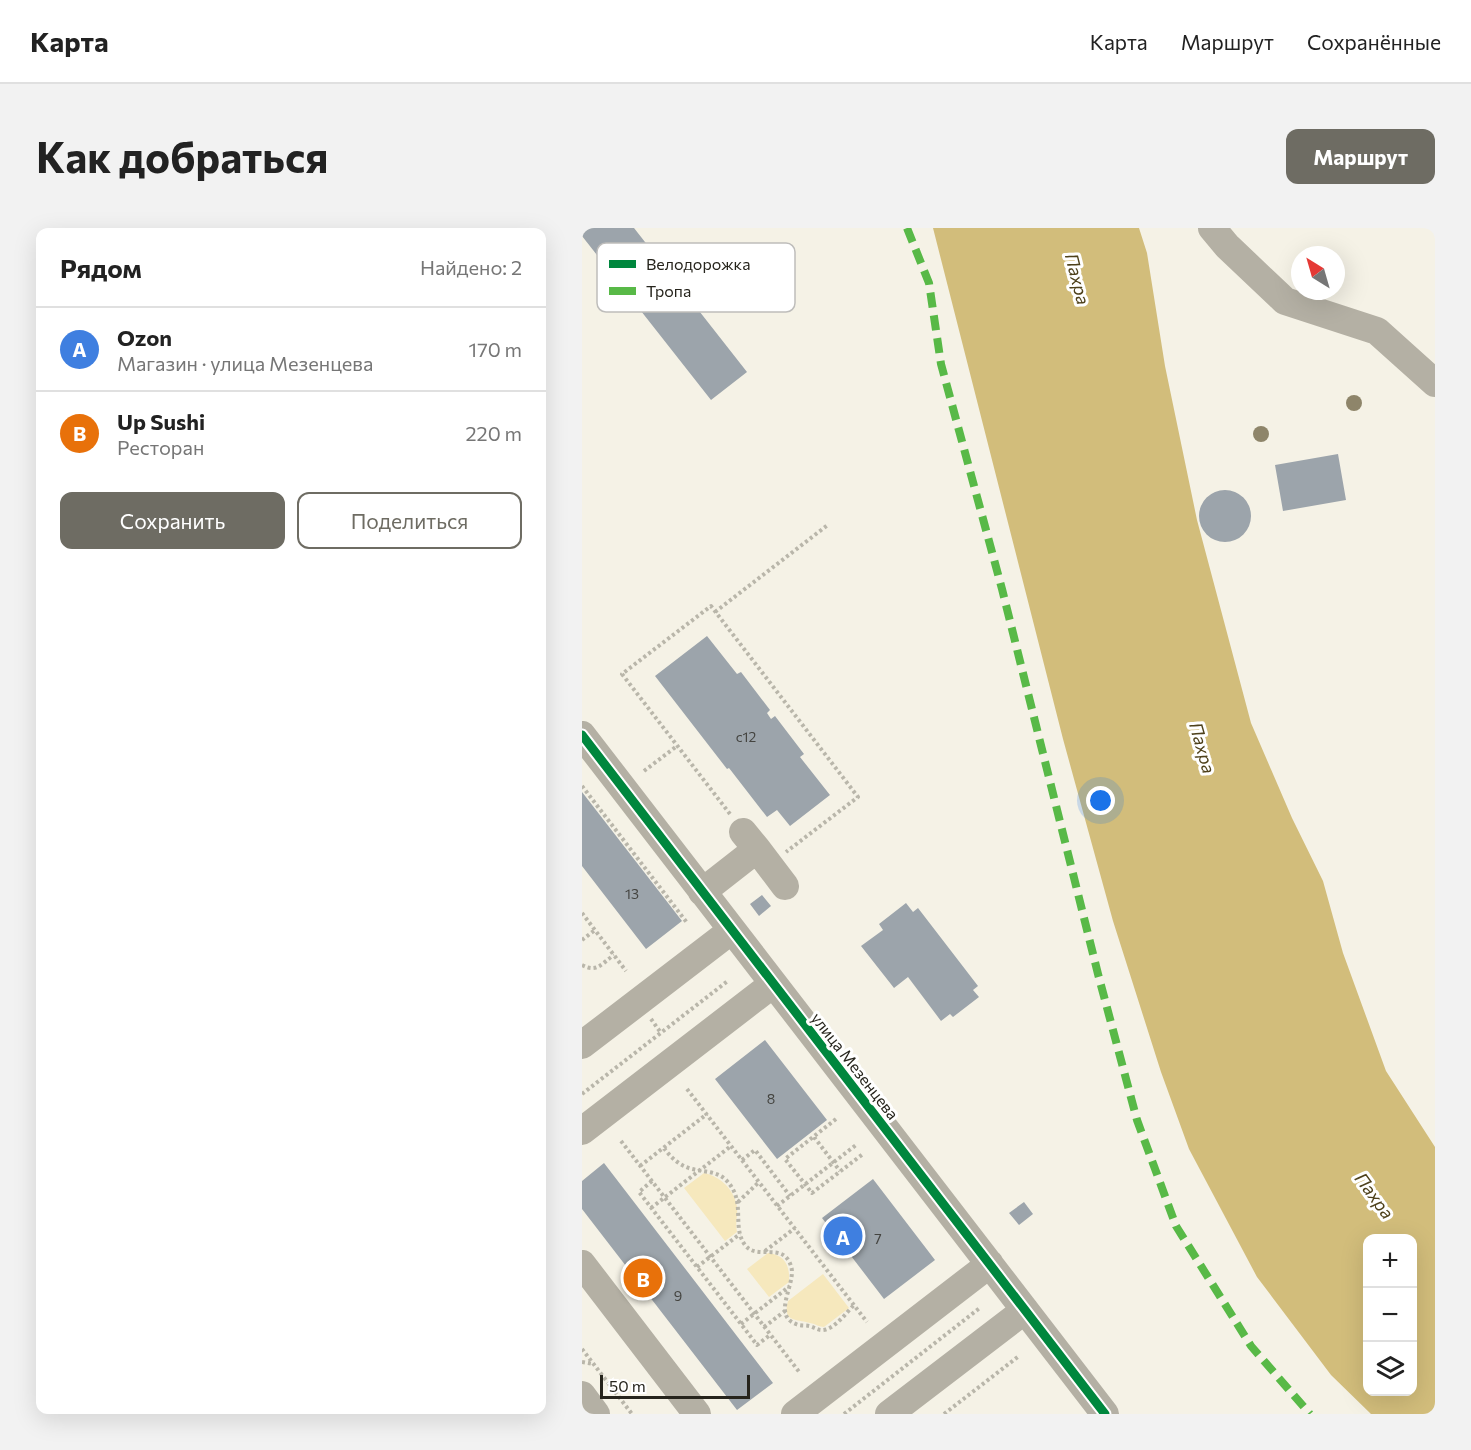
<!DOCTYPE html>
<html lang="ru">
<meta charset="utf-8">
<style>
body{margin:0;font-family:Commissioner,sans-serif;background:#f2f2f2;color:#222}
.controls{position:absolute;right:18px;bottom:18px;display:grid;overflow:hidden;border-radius:12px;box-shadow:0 6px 24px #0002}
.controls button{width:54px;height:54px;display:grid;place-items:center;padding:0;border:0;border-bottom:2px solid #e0e0e0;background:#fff;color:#222;font:30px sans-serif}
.compass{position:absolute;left:709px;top:18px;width:54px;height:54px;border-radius:50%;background:#fff;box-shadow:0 6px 24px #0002;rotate:323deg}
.scale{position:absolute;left:18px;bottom:15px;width:150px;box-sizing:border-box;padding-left:6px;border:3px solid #26241c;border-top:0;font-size:16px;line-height:21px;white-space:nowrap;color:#26241c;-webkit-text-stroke:4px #fff;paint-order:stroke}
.you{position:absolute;left:519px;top:573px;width:21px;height:21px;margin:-15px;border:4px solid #fff;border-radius:50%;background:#1a73e8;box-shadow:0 0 0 9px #1a73e833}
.badge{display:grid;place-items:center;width:39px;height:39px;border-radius:50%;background:#6e6c63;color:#fff;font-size:20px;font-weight:700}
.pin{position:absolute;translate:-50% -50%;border:3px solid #fff;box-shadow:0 2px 6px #0006}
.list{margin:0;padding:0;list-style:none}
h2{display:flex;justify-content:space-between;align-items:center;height:78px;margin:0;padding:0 24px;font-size:26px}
h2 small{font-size:20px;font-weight:400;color:#767676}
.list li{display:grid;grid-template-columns:39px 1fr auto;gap:18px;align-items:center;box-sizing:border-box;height:84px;padding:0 24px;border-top:2px solid #e0e0e0}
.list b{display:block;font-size:22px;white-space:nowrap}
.list p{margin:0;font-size:20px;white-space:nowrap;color:#767676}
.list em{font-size:20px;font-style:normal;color:#767676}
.actions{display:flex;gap:12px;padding:18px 24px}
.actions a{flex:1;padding:14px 0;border:2px solid #6e6c63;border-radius:12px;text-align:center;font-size:21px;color:#6e6c63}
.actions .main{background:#6e6c63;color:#fff}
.icon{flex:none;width:33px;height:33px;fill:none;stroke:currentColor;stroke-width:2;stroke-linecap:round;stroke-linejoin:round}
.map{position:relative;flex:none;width:853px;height:1186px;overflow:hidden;border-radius:12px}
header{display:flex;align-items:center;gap:36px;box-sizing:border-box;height:84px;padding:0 30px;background:#fff;border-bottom:2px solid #e0e0e0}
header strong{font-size:28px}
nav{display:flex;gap:33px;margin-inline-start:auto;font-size:21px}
.intro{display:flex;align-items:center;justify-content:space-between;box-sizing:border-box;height:144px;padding:0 36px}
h1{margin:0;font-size:42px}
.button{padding:15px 27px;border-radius:12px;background:#6e6c63;color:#fff;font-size:21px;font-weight:700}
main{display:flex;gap:36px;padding:0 36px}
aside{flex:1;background:#fff;border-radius:12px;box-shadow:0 6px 24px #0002}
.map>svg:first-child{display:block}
.green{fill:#f6e8bd}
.water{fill:#d2bd7b;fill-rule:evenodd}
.building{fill:#9ca4ab}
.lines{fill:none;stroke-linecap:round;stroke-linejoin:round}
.path{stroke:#b9b6aa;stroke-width:4;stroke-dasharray:3 3;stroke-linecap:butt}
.minor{stroke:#b4b0a4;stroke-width:28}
.quiet{stroke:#58b947;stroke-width:8;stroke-dasharray:15 8;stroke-linecap:butt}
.cycleway-casing{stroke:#fff;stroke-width:13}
.cycleway{stroke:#00873e;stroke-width:9}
.tree{fill:#8e856a}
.labels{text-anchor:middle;stroke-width:6;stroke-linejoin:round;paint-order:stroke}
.number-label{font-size:14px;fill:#444440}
.street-label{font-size:16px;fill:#26241c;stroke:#fff}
.water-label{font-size:18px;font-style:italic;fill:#4e411b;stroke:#fff}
.key{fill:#fff;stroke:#bebdbb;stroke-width:1.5}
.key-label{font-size:16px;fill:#26241c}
</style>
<header>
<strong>Карта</strong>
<nav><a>Карта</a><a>Маршрут</a><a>Сохранённые</a></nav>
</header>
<div class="intro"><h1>Как добраться</h1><a class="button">Маршрут</a></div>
<main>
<aside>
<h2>Рядом<small>Найдено: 2</small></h2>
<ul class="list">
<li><span class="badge" style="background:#3f7fe0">A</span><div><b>Ozon</b><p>Магазин · улица Мезенцева</p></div><em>170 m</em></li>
<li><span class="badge" style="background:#e8710a">B</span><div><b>Up Sushi</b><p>Ресторан</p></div><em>220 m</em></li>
</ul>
<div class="actions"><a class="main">Сохранить</a><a>Поделиться</a></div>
</aside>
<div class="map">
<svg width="853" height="1186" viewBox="0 0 853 1186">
<rect width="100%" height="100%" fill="#f5f2e6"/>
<path class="green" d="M122 945C139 949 152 961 155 979 156 987 153 995 155 1004L143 1013 102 960Z
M186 1025C204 1027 208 1039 207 1054L187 1069 165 1041Z
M241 1046 267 1080 242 1099C237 1099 234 1096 228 1095 215 1091 200 1095 206 1073Z"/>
<path class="water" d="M351 0H557L565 25 583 138 615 292 669 495 710 590 741 653 761 725 804 843 853 919V1186H789L749 1147 675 1049 607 921 579 844 531 693 481 511ZM786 1010H830V1164H786Z"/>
<path class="building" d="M0 0H52L165 144 129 172 0 8Z
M756 226 764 272 701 283 693 237Z
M617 288a26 26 0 1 1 52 0a26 26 0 1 1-52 0Z
M125 408 155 446 159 444 188 482 185 485 189 491 193 488 222 526 218 529 248 567 208 598 195 582 185 589 147 540 145 541 73 448Z
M0 564 100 693 64 721 0 638Z
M180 667 189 678 177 688 168 676Z
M324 675 331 684 336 680 396 758 391 762 397 769 371 789 368 786 359 793 326 749 312 760 279 718 301 702 297 696Z
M183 812 245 892 195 931 133 851Z
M22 935 191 1155 155 1182 0 981V953Z
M291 951 353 1032 302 1071 240 990Z
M442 974 451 986 437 997 427 985Z"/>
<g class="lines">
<path class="path" d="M133 384 247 296
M62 543 95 518
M0 558 106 696
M148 586 40 446 129 378 276 569 204 624
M0 685 44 743
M0 712 13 702
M0 737C15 745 19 736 32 727
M69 791 79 805
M105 861 285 1094
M0 866 147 752
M254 891 203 931 230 965 281 926
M232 909 258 943
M39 913 218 1145
M82 920C89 930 98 938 110 941 122 944 135 943 144 952 165 973 149 998 163 1017 175 1033 201 1013 209 1038 215 1055 189 1087 214 1096 218 1098 223 1097 227 1098 232 1099 235 1102 240 1102 252 1102 264 1085 272 1077
M160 932 173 922 208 968
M58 938 125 886
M70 953 57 964 159 1096 175 1117 188 1107
M156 974 177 954
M195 978 274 917
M69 980 149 918
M183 1023 213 1000
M115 1039 158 1006
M159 1096 208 1058
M182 1099 203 1083
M0 1121 50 1186
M0 1134 11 1136
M262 1186 399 1079
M362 1186 437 1128"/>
<path class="minor" d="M630 0 645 18 703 73 795 103 853 155
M0 507 523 1186
M175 621 203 658
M120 664 175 621 161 604
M0 817 150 702
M0 903 191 756
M0 1036 115 1186
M0 1167 14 1186
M213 1186 408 1036
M307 1186 443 1082"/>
<path class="quiet" d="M325 0 347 55 359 136 420 361 516 746 555 892 594 998 669 1118 728 1186"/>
<g class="cycleway-casing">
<path id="cycleway" d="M0 507 523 1186"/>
</g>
<use href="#cycleway" class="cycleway"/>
</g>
<g class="tree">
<circle cx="772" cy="175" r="8"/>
<circle cx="679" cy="206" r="8"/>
</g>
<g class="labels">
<g class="number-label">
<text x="164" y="514">с12</text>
<text x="50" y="671">13</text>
<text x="189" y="876">8</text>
<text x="296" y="1016">7</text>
<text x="96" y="1073">9</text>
</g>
<g class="street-label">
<text transform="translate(273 838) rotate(52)" y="6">улица Мезенцева</text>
</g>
<g class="water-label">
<text transform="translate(495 51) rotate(76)" y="6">Пахра</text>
<text transform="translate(620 520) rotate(74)" y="6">Пахра</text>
<text transform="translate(792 968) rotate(54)" y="6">Пахра</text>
</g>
</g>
<rect x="15" y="15" width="198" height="69" rx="9" class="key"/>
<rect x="27" y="32" width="27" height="8" fill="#00873e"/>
<rect x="27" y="59" width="27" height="8" fill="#58b947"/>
<g class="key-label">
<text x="64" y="42">Велодорожка</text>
<text x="64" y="69">Тропа</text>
</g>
</svg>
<div class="controls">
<button>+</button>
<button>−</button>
<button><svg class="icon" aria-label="layers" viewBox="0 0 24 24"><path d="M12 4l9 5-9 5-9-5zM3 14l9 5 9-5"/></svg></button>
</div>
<svg class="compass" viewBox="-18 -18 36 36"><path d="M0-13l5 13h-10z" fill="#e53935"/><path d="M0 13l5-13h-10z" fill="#767676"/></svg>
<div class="scale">50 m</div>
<div class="you"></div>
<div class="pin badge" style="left:261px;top:1008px;background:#3f7fe0">A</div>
<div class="pin badge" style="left:61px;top:1050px;background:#e8710a">B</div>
</div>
</main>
